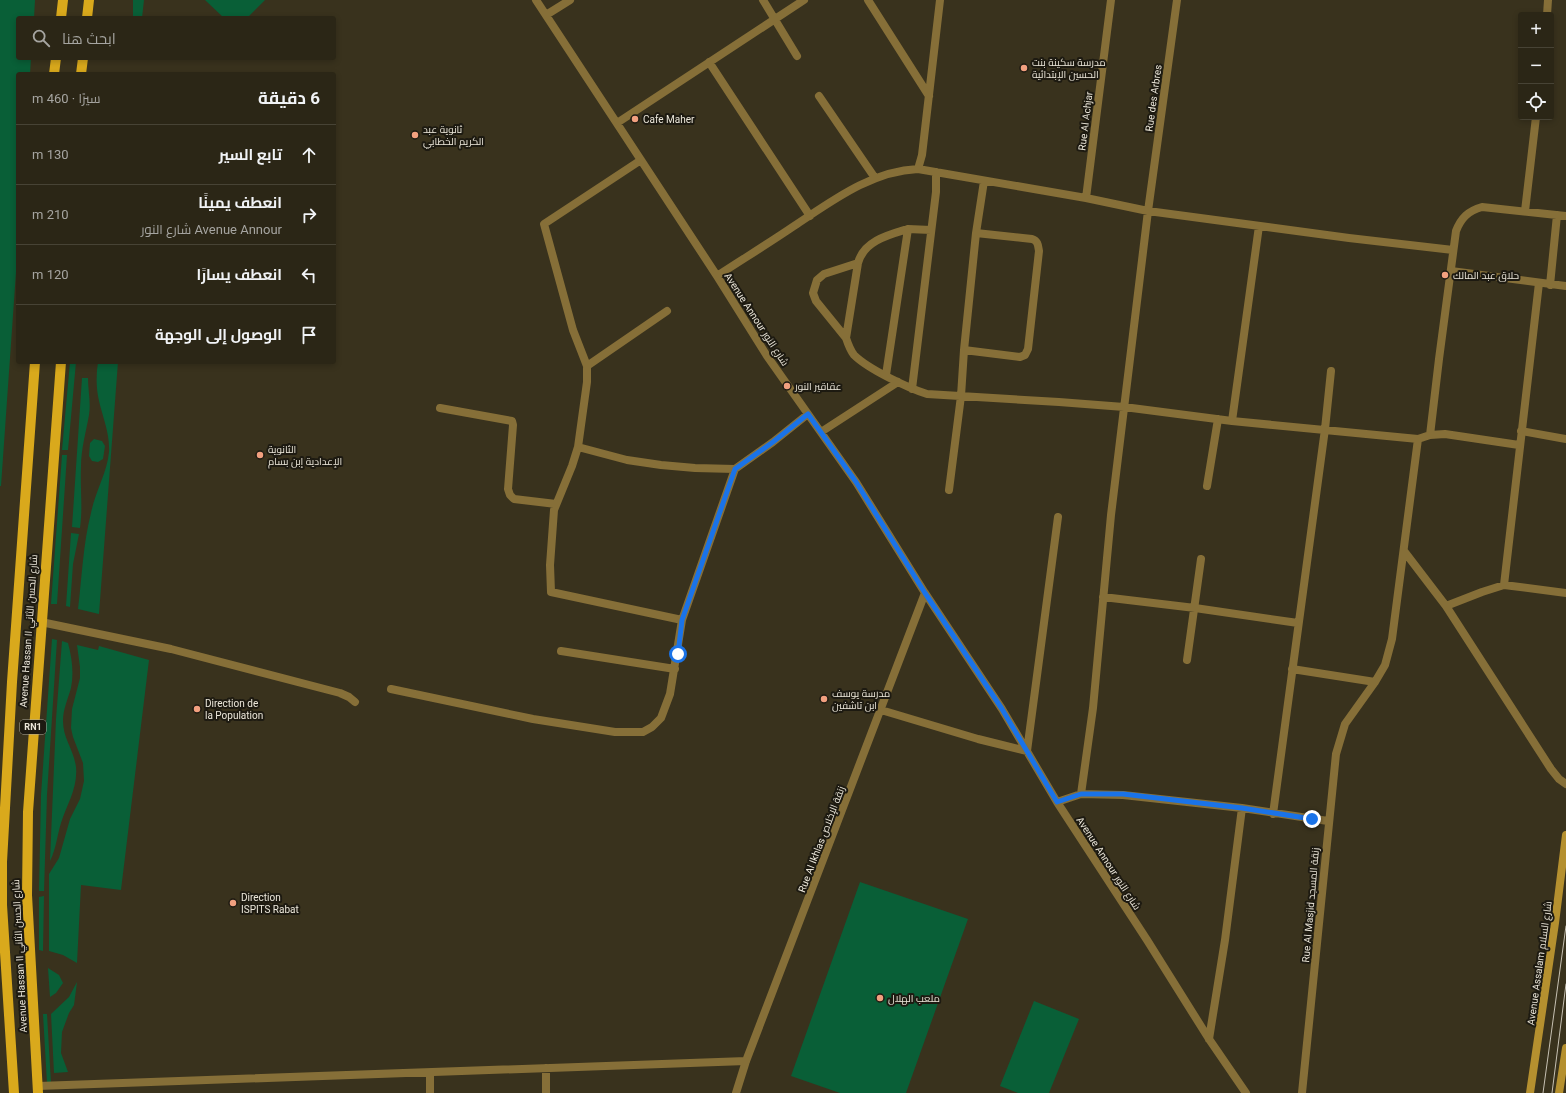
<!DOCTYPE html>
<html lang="ar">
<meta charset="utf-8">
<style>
body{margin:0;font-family:Roboto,Cairo,sans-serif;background:#373223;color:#f1f3f6;direction:rtl}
.controls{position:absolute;right:12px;top:12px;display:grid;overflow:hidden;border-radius:4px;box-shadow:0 2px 6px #0003}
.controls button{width:36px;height:36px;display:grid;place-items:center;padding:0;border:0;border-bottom:1px solid #474335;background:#2b2616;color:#f1f3f6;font:20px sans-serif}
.stop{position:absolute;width:12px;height:12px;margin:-9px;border:3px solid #1a73e8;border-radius:50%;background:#fff}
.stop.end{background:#1a73e8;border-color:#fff;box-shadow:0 1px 4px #0008}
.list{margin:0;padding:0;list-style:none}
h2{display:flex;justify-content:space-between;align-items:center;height:52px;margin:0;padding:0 16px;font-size:17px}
h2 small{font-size:13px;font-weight:400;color:#a6a5a1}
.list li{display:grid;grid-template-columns:26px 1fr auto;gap:12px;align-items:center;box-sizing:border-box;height:60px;padding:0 16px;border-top:1px solid #474335}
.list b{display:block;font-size:15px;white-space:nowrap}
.list p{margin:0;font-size:13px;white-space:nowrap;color:#a6a5a1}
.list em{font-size:13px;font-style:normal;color:#a6a5a1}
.icon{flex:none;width:22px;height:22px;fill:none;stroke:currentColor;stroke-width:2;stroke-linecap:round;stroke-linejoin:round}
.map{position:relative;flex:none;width:1566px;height:1093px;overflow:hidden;direction:ltr}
.search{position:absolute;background:#2b2616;box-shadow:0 2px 6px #0003;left:16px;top:16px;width:320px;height:44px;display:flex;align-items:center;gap:10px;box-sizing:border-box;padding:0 14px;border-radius:4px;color:#a6a5a1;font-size:15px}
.panel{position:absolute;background:#2b2616;box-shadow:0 2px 6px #0003;left:16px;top:72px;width:320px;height:292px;border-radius:4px;direction:rtl}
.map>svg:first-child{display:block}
.green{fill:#095f37}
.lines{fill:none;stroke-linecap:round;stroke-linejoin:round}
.minor{stroke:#866f38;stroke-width:8}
.secondary{stroke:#b5902f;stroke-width:8}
.primary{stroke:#d9a91c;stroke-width:10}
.tram{stroke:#c7c1b3;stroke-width:1}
.route{stroke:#1a73e8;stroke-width:5}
.poi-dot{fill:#f2a07f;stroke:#1d1a11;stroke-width:1.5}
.labels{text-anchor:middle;stroke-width:4;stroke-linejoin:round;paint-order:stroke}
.shield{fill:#1d1a11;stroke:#aeaa9e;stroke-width:1}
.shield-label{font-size:9px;font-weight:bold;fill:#ece7da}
.poi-label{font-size:10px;fill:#ece7da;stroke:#1d1a11;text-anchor:start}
.street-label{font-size:10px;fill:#ece7da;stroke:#1d1a11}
</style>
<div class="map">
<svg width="1566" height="1093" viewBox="0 0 1566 1093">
<rect width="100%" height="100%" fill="#39321d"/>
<path class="green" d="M0 0H35L34 18H18V58H31L30 74H18V244L1 486H0Z
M133 0H144L142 18H133Z
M205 0H265L247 18H224Z
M70 362H76L68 450H62Z
M98 362H118L99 614 78 609C82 577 83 544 91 513 95 492 107 473 109 452 110 434 103 418 99 401 96 388 96 375 98 362Z
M82 378H88C88 390 91 403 89 415 86 432 81 449 81 467 80 488 83 506 80 528L72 527Z
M94 439 102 441 105 446 103 459 98 462 92 461 89 456 90 443Z
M62 455H67L57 604H51Z
M71 533 79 534 73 564 70 607 66 606Z
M52 639 57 640 47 795 44 891H39L41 795Z
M62 641 68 643C72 658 74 673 71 688 68 699 63 709 63 721 63 739 74 750 76 767 78 788 67 804 61 823 57 836 56 849 50 861L56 719Z
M77 645 98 650 99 646 149 660 121 890 81 885 77 963 63 955 49 951V874L59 858 70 819 80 799 84 781 83 763 73 737 71 728 72 709 80 678V667Z
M860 882 968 919 906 1093H840L791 1076Z
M44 896 43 950V951L39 950V897Z
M48 968 59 975 63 983 56 993 50 997Z
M77 982 74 1005 69 1013 62 1032 61 1053 68 1072 54 1073 51 1014 69 997Z
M1034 1001 1079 1019 1049 1093H1018L1000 1086Z
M43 1014H47L51 1083H47Z"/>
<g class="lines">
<path class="minor" d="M536 0 717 276 767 356 856 482 925 593 1002 709 1057 802 1147 940 1209 1039 1246 1093
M763 0 797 56
M868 0 929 96
M546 15 570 0
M1547 15 1548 0
M709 62 810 216
M819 96 875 178
M617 123 804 0
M641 160 544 224 573 330 587 366V382L578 447 572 466 554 510 550 565 551 592 682 620
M918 169 922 155 940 0
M1086 198 1111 0
M1525 211 1536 117
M908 229C888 235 864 241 858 263L846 338C848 344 850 350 854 355 868 369 908 388 927 394L1059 402 1124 407 1232 421 1418 439
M976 233 1032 239C1038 241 1038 245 1039 251L1028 349 1025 355 1020 357 964 350 976 233 984 181
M1451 271 1566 286
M717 276C743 259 769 243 794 226 832 201 871 171 918 169L1086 198 1148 211 1349 238 1453 250
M1550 285 1557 215
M846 338 816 301 813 293 817 280 824 274 858 263
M587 366 667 311
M886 375 908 229 931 230
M912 389 936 192V172
M440 408 512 421 513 425 508 489 510 495 514 499 556 504
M1232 421 1259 226
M1521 431 1566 439
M821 432 898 382
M1430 435 1445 434 1519 445
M578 447 627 460 661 465 695 468 735 469 773 442 808 414
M1207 486 1218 419
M949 490 961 396 964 350
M1404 551 1446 606 1551 769 1559 779 1566 784
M1504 585 1566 593
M1103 597 1195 608 1298 623
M1446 606 1482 592 1504 585 1539 283
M41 622 171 649 340 693 349 697 355 702
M561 651 675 669
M1187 660 1201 559
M1292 669 1375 682
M391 689 533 719 615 732H643L652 727 661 718 670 694 682 620 735 469
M881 710 978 739 1027 751 1058 517
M1081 794 1093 708 1111 515 1148 211 1177 0
M1057 802 1081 794 1123 795 1242 808 1328 821
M1273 814 1325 429 1331 371
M1209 1039 1225 940 1242 808
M430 1073V1093
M38 1086 746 1061
M546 1093V1068
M736 1093 746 1061 925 593
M1302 1093 1336 754 1345 724 1375 682 1385 665 1392 639 1418 439 1430 435 1439 359 1456 231C1461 218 1468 211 1482 207L1566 216"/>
<path class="secondary" d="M1530 1093 1555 923 1566 835
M1559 1093 1566 1048"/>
<path class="primary" d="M61 18 63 0
M87 18 89 0
M54 74 56 58
M81 74 83 58
M14 1093 2 905V862L12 682 35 362
M38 1093 27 895 28 812 61 362"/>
<path class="tram" d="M1543 1093 1566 926
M1552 1093 1566 984"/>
</g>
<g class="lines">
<path class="route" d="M678 654 682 620 735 469 773 442 808 414 856 482 925 593 1002 709 1057 802 1081 794H1123L1242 808 1312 819"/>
</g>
<g class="poi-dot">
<circle cx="1024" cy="68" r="4"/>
<circle cx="635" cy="119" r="4"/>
<circle cx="415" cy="135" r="4"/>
<circle cx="1445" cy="275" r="4"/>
<circle cx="787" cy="386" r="4"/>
<circle cx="260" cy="455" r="4"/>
<circle cx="824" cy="699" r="4"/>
<circle cx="197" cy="709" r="4"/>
<circle cx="233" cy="903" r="4"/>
<circle cx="880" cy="998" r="4"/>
</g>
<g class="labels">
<rect class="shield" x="20" y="720" width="26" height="14" rx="3"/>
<g class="shield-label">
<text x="33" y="730">RN1</text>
</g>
<g class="poi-label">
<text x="1032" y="66">مدرسة سكينة بنت<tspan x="1032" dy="12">الحسين الإبتدائية</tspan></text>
<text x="643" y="123">Cafe Maher</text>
<text x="423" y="133">ثانوية عبد<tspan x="423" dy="12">الكريم الخطابي</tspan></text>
<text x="1453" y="279">حلاق عبد المالك</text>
<text x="795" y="390">عقاقير النور</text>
<text x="268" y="453">الثانوية<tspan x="268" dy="12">الإعدادية إبن بسام</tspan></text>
<text x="832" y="697">مدرسة يوسف<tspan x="832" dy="12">ابن تاشفين</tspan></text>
<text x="205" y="707">Direction de<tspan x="205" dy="12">la Population</tspan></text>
<text x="241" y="901">Direction<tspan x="241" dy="12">ISPITS Rabat</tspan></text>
<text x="888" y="1002">ملعب الهلال</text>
</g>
<g class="street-label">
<text transform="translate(1153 98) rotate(-82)" y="4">Rue des Arbres</text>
<text transform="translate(1085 121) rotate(-83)" y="4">Rue Al Achjar</text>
<text transform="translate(757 319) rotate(57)" y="4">Avenue Annour شارع النور</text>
<text transform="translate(28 631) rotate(-86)" y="4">Avenue Hassan II شارع الحسن الثاني</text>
<text transform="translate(821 839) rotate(-69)" y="4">Rue Al Ikhlas زنقة الإخلاص</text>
<text transform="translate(1109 863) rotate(57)" y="4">Avenue Annour شارع النور</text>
<text transform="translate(1310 905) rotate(-85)" y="4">Rue Al Masjid زنقة المسجد</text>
<text transform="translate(19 956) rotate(-93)" y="4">Avenue Hassan II شارع الحسن الثاني</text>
<text transform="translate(1539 963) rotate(-82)" y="4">Avenue Assalam شارع السلام</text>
</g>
</g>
</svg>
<div class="controls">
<button>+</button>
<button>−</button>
<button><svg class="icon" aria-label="locate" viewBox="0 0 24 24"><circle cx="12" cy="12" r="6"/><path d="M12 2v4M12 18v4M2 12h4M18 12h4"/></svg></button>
</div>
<div class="stop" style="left:678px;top:654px"></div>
<div class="stop end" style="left:1312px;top:819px"></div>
<div class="search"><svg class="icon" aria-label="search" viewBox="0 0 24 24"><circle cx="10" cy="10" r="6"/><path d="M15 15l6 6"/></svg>ابحث هنا</div>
<section class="panel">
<h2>6 دقيقة<small>سيرًا · 460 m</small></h2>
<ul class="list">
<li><svg class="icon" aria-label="ahead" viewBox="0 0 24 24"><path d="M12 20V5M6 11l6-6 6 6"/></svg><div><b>تابع السير</b></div><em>130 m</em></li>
<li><svg class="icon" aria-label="right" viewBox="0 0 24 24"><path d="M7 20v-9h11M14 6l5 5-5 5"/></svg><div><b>انعطف يمينًا</b><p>Avenue Annour شارع النور</p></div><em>210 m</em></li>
<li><svg class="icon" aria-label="left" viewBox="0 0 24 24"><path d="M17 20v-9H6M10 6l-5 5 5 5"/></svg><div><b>انعطف يسارًا</b></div><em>120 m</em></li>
<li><svg class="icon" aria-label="arrive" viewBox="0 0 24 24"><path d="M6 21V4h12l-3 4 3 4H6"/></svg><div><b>الوصول إلى الوجهة</b></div></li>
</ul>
</section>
</div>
